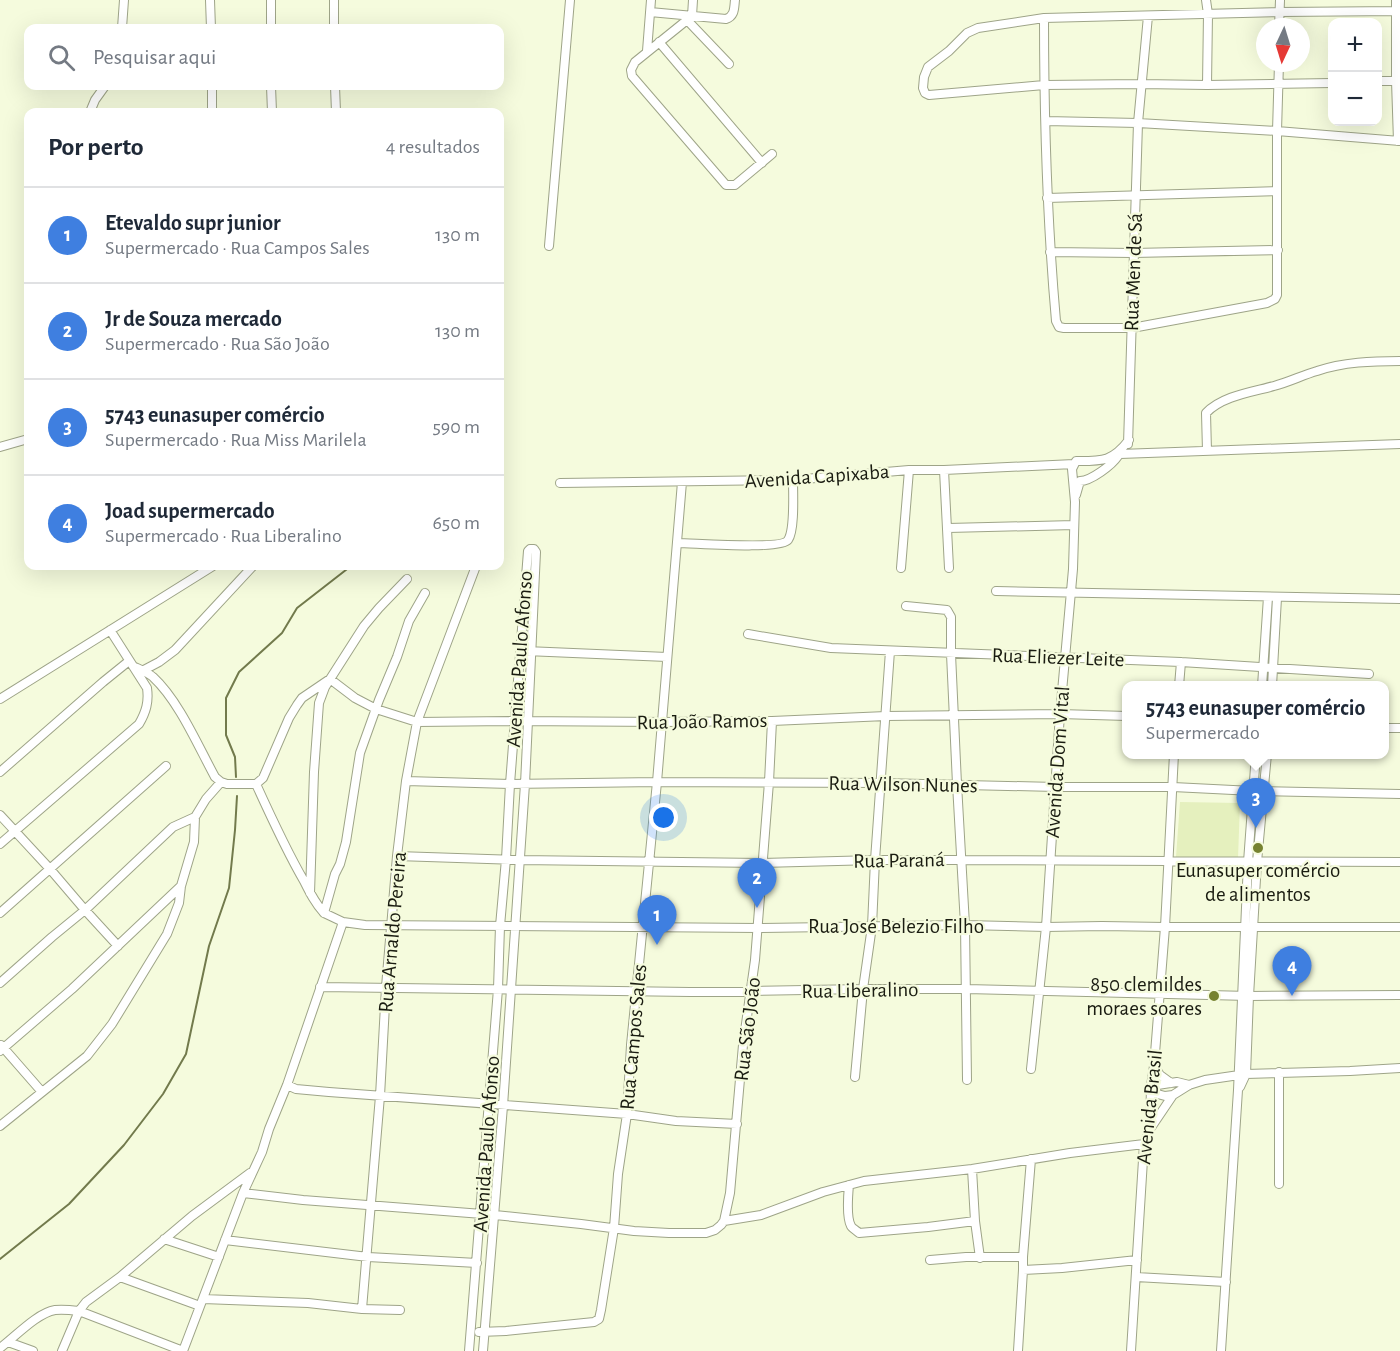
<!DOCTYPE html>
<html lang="pt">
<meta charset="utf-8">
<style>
body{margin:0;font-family:"Alegreya Sans",sans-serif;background:#f6f6f7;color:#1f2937}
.controls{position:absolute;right:18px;top:18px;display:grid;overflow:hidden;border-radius:12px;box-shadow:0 6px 24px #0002}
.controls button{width:54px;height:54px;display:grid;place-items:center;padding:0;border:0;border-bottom:2px solid #e0e1e3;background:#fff;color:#1f2937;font:30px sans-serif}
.compass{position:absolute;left:1256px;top:18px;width:54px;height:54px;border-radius:50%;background:#fff;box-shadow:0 6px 24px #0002;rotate:184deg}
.you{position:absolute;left:664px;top:818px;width:21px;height:21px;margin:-15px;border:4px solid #fff;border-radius:50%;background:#1a73e8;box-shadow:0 0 0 9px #1a73e833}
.badge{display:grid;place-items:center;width:39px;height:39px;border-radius:50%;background:#b45309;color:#fff;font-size:20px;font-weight:700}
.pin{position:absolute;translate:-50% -50px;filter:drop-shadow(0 2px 3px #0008)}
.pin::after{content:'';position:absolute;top:32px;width:21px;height:18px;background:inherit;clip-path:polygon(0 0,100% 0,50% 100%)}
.popup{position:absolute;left:1122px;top:681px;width:267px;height:78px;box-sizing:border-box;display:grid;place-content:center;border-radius:12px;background:#fff;filter:drop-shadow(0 2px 4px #0005);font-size:20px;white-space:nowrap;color:#747a83}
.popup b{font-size:22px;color:#1f2937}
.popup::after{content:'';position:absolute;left:50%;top:100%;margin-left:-12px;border:12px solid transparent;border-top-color:#fff}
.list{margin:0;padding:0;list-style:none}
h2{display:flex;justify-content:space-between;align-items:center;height:78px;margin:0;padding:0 24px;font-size:26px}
h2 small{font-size:20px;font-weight:400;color:#747a83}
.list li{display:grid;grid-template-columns:39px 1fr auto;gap:18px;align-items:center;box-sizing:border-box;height:96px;padding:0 24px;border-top:2px solid #e0e1e3}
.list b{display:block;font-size:22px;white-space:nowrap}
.list p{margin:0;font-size:20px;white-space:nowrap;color:#747a83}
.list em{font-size:20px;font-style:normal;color:#747a83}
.icon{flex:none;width:33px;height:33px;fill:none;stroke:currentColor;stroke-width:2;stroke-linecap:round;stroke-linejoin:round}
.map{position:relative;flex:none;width:1400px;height:1351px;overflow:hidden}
.search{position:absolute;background:#fff;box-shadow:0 6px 24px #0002;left:24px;top:24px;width:480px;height:66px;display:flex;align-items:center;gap:15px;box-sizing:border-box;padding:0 21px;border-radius:12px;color:#747a83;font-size:22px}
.panel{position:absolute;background:#fff;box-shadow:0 6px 24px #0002;left:24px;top:108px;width:480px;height:462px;border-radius:12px}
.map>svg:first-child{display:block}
.green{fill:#e5f0be}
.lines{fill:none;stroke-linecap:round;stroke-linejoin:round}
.stream{stroke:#727a4c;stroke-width:2}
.street-casing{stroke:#9ea488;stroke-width:10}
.street{stroke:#fff;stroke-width:8}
.poi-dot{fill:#768230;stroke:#f5fbdd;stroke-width:2}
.labels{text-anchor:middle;stroke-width:4.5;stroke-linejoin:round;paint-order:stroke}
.street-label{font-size:21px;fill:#1a1c11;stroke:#f5fbdd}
.poi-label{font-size:21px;fill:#1a1c11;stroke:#f5fbdd}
</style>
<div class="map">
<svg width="1400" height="1351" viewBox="0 0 1400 1351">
<rect width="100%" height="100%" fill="#f5fbdd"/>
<path class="green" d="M1180 802 1240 803 1238 858 1176 857Z"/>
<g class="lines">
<path class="stream" d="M236 777 235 757 226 735V698L239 672 282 633 297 608 351 566
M0 1259 69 1204 124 1145 163 1094 186 1054 209 946 229 888 235 830 237 796"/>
<g class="street-casing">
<path id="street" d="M210 0 211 28
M271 0V28
M334 0V28
M693 0 692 16 635 62 631 70 632 76 726 185H735L772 154
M1206 0 1208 14 1207 85
M1396 0V81L1398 141
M650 12 726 19C735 16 734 8 735 0
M1044 18C1044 119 1047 220 1056 321L1059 327 1064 328H1132L1267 303 1275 299 1277 295V131L1279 63
M687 20 729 64
M1279 27 1280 0
M122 28 124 0
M659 42 762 163
M647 51 651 0
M1378 81H1400
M1332 83 1207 85 1141 84 1044 85 929 95 925 93 923 88 924 77 928 67 949 51 967 33 978 28 1044 18 1279 12 1400 11
M212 86V112
M271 86 272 112
M335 86 336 112
M90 112 95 100 105 86
M1046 121 1138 123 1277 131 1400 141
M1047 198 1277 191
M549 246 570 0
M1050 252 1133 253 1278 250
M1128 444 1138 123 1148 16
M0 447 28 439
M1207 451 1206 413C1222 396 1252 392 1274 386 1289 382 1303 375 1317 371 1343 362 1373 361 1400 361
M1120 454 1400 444
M944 470 949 568
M560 483 793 480 909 470H944L1074 464
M1076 495 1080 481C1091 481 1112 465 1118 456
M948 528 1074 525
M678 543C694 543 781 550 788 540 795 530 793 493 793 480
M901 568 909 470
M996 591 1400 599
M906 606 947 610 951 617V654L957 784 965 925 967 1080
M748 634 831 648 1181 662 1369 674
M526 651 667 657
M133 666C139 669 147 672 153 677 179 701 198 746 215 777L221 782 227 784H256L263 778 289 718 297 705 302 698 330 679 355 698 376 709 417 722 514 721 663 722 772 721 886 716 1060 714 1127 716
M142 671 159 662 175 650 253 566
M1179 686 1181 662
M1262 686 1268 597
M1272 686 1277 598
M0 699 213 566
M1385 728H1400
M0 772 103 682 129 661
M406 781 510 784 657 782 881 783 1056 787H1173L1253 791 1400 794
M256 784C271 817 286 850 304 881 310 893 315 903 324 913
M0 815 50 869 85 910 118 946
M0 844 139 724C146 712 149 702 147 688L110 630
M397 856 519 860 762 863 875 860H961L1400 862
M310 893 314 772 319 703 325 687 364 626 379 608 407 579
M0 913 166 766
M343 922 324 913 335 874 340 864 346 842 360 753 379 700 397 657 409 621 425 593
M0 983 52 937 85 910 173 827 195 817
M320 987 690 992 863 989H966L1249 996 1400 995
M1 1045 42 1092
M0 1051 72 989 181 886
M1154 1066 1160 1075 1171 1083
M1031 1069 1046 927 1060 714 1073 569 1075 502 1072 469 1076 461C1102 461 1112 462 1129 440
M855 1077 863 989 872 926 875 860 890 651
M287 1085 296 1089 329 1092 627 1114 676 1121 737 1124
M1151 1086 1177 1082 1189 1085
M1240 1087 1246 1074 1249 996 1257 862 1267 754
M1150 1092 1165 1096 1173 1095 1189 1085 1205 1080 1246 1074 1350 1071 1400 1068
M0 1126 87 1056 112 1024 167 934 179 903 181 886 194 842 195 817 206 799 221 782
M1150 1129 1173 1095
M972 1169 975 1221 980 1258
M1279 1184V1072
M849 1185C848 1196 846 1217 851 1226 852 1228 857 1231 859 1233L928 1227 975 1221
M243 1193 303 1200 495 1215 581 1224 634 1231 669 1233H706L715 1230 721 1225 724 1221 730 1193 743 1045 755 960 769 782 772 721
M724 1221 761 1215 823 1192 864 1181 972 1169 1070 1153 1144 1144
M164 1239 219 1257
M225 1240 368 1257 477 1263
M930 1260 966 1257H1023
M1023 1270 1062 1268 1137 1260
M120 1277 200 1306
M1136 1277 1226 1282
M203 1299 308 1303 362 1309 400 1310
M362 1309 380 1096 386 987 397 856 406 781 417 722 476 566
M479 1332 506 1331 594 1322 599 1319 601 1310 614 1228 618 1174 627 1114 631 1045 657 782 682 482
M8 1342 33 1351
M0 1348C15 1337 37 1313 55 1310 63 1309 71 1310 79 1311L183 1351
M62 1351 79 1311 86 1302 120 1277 192 1216 250 1173
M183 1351 243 1193 262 1152 269 1129 287 1085 343 922 365 925 758 928 965 925 1046 927 1102 926 1165 927H1400
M469 1351 498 989 500 926 506 859 510 784 528 551 530 549H534L536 552 525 784 503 1106 483 1351
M1018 1351 1023 1270V1257L1031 1159
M1131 1351 1144 1144 1150 1129 1151 1086 1154 1066 1165 927 1174 754
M1221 1351 1238 1090 1248 862 1256 754"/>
</g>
<use href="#street" class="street"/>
</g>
<g class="poi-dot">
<circle cx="1258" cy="848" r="6"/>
<circle cx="1214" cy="996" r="6"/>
</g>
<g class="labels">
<g class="street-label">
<text transform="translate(1133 272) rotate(-88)" y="7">Rua Men de Sá</text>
<text transform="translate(817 476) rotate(-4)" y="7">Avenida Capixaba</text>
<text transform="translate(1058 657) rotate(2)" y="7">Rua Eliezer Leite</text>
<text transform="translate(519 659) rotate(-86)" y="7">Avenida Paulo Afonso</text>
<text transform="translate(702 721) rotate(-1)" y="7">Rua João Ramos</text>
<text transform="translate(1057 762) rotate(-86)" y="7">Avenida Dom Vital</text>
<text transform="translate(903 784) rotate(1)" y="7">Rua Wilson Nunes</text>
<text transform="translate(899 860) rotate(-1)" y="7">Rua Paraná</text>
<text x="896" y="933">Rua José Belezio Filho</text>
<text transform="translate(392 932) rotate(-85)" y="7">Rua Arnaldo Pereira</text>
<text transform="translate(860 990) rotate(-1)" y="7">Rua Liberalino</text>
<text transform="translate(747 1029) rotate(-83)" y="7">Rua São João</text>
<text transform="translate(633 1037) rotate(-85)" y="7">Rua Campos Sales</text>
<text transform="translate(1149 1107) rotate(-84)" y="7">Avenida Brasil</text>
<text transform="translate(486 1144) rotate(-86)" y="7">Avenida Paulo Afonso</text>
</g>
<g class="poi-label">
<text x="1258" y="877">Eunasuper comércio<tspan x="1258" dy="24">de alimentos</tspan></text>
<text x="1202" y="991" text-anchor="end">850 clemildes<tspan x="1202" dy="24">moraes soares</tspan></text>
</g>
</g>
</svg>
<div class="controls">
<button>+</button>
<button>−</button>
</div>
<svg class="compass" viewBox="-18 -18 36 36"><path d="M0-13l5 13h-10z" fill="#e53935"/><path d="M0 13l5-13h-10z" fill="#747a83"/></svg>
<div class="you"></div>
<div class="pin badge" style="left:657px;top:945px;background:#3f7fe0">1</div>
<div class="pin badge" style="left:757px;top:908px;background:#3f7fe0">2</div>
<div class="pin badge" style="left:1256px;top:828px;background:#3f7fe0">3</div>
<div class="popup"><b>5743 eunasuper comércio</b>Supermercado</div>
<div class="pin badge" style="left:1292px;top:996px;background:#3f7fe0">4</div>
<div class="search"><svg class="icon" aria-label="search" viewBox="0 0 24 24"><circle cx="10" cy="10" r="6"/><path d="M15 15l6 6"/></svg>Pesquisar aqui</div>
<section class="panel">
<h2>Por perto<small>4 resultados</small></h2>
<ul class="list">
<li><span class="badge" style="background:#3f7fe0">1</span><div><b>Etevaldo supr junior</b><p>Supermercado · Rua Campos Sales</p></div><em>130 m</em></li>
<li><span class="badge" style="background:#3f7fe0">2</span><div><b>Jr de Souza mercado</b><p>Supermercado · Rua São João</p></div><em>130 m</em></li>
<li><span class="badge" style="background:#3f7fe0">3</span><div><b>5743 eunasuper comércio</b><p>Supermercado · Rua Miss Marilela</p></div><em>590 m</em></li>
<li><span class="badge" style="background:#3f7fe0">4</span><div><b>Joad supermercado</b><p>Supermercado · Rua Liberalino</p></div><em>650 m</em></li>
</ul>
</section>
</div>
